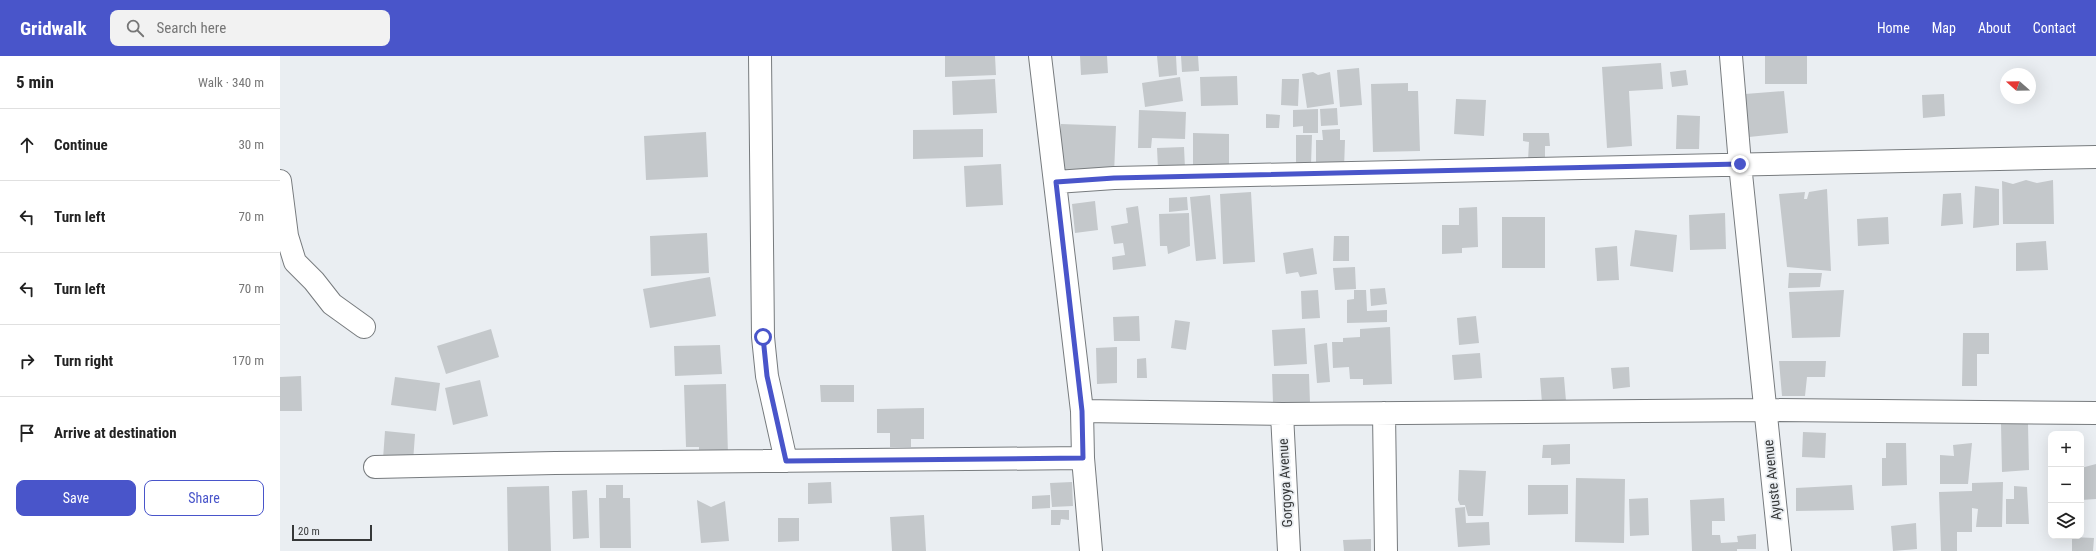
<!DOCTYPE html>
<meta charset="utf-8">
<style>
body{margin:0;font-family:"Roboto Condensed",sans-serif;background:#f2f2f2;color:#222}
.controls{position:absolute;right:12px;bottom:12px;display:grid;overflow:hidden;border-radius:8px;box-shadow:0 4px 16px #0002}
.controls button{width:36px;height:36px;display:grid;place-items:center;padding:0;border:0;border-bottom:1px solid #e0e0e0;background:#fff;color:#222;font:20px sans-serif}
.compass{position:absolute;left:1720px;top:12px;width:36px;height:36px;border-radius:50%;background:#fff;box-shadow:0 4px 16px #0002;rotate:290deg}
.scale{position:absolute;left:12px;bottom:10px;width:80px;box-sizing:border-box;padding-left:4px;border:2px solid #363839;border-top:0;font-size:11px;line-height:14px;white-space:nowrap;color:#363839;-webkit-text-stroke:3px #eaeef2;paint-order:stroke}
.stop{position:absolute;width:12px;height:12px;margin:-9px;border:3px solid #4955ca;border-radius:50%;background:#fff}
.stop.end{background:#4955ca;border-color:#fff;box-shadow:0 1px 4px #0008}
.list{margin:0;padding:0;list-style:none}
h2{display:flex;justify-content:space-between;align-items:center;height:52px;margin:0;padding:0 16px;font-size:17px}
h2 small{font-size:13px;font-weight:400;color:#767676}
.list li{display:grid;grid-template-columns:26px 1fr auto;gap:12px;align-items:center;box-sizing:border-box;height:72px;padding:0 16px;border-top:1px solid #e0e0e0}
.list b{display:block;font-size:15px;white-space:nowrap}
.list em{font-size:13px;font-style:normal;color:#767676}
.actions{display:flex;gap:8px;padding:12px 16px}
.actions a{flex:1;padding:9px 0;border:1px solid #4955ca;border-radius:8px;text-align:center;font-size:14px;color:#4955ca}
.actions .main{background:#4955ca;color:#fff}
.icon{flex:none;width:22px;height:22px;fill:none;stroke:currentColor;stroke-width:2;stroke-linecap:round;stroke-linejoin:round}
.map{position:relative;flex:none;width:1816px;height:495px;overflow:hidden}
header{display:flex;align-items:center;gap:24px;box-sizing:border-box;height:56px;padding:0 20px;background:#4955ca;color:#fff}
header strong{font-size:19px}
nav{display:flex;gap:22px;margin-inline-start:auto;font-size:14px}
.search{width:280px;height:36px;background:#f2f2f2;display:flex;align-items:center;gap:10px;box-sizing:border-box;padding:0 14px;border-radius:8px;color:#767676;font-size:15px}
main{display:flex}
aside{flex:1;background:#fff}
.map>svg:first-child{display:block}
.building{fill:#c4c8cb}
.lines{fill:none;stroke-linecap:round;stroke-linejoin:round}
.minor-casing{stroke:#777b7e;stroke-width:24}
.minor{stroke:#fff;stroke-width:22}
.route{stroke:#4955ca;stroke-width:5}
.labels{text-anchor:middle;stroke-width:3.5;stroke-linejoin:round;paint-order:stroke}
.street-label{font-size:14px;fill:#363839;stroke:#eaeef2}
</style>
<header>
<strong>Gridwalk</strong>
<div class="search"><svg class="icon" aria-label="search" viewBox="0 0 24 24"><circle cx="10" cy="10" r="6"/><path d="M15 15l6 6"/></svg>Search here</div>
<nav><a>Home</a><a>Map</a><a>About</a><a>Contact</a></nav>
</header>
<main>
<aside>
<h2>5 min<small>Walk · 340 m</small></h2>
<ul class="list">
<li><svg class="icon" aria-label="ahead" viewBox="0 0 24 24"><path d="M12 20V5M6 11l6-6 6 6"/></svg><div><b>Continue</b></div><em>30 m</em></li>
<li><svg class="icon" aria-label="left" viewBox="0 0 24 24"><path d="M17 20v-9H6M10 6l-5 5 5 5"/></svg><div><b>Turn left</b></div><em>70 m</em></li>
<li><svg class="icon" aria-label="left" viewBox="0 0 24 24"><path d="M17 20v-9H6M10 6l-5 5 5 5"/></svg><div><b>Turn left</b></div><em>70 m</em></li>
<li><svg class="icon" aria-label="right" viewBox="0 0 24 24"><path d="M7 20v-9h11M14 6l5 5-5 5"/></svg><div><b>Turn right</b></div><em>170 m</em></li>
<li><svg class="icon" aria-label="arrive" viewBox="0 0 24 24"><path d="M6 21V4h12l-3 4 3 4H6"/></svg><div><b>Arrive at destination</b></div></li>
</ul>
<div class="actions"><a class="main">Save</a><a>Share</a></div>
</aside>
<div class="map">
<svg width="1816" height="495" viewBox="0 0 1816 495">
<rect width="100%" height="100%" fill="#eaeef2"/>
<path class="building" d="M665 0H715L716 19 665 21Z
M800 0H827L828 17 801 19Z
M877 0H896L897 19 879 21Z
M901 0H918L919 15 902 16Z
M1485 0H1527V28H1485Z
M1381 7 1383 33 1349 35 1352 90 1327 92 1322 11Z
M1079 12 1082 49 1060 51 1057 14Z
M1406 14 1408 29 1392 31 1390 16Z
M1033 16 1038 19 1050 16 1054 48 1027 52 1022 18Z
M957 20 958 49 921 50 920 21Z
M900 21 903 45 865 51 862 27Z
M715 23 717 57 673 59 672 25Z
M1002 23H1019L1018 50 1001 49Z
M1128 27V35H1138L1140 95 1093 96 1091 28Z
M1504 35 1508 77 1469 81 1465 38Z
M1664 38 1665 60 1643 62 1642 39Z
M1176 43 1206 44 1204 80 1174 78Z
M1057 52 1058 69 1041 70 1040 53Z
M1038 53V77H1023V70L1013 71V54Z
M859 54 906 56 905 83 872 82 871 92H858Z
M986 58 1000 59 999 72H986Z
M1397 59 1420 60 1419 93H1396Z
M781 68 836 70 834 118 779 116Z
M703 73V101L633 103V74Z
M1060 73V84H1065L1064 113H1036V84H1043L1042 74Z
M426 76 428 121 366 124 364 80Z
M913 77 949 78V110H913Z
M1243 77H1269L1270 90H1265V104H1248L1249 86 1243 85Z
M1016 79H1032L1031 109H1016Z
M904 91 905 112 878 113 877 92Z
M721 108 723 149 686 151 684 110Z
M1746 124 1757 127 1773 124 1774 168H1723L1722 125 1733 128Z
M1695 130 1719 133V169L1693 172Z
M1547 133 1551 215 1507 211 1499 138 1525 136 1524 143H1527L1529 136Z
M971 136 975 206 943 208 940 138Z
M1681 137 1683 168 1661 170 1663 138Z
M930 139 936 203 916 205 910 141Z
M907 141 908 154 889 156V142Z
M815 145 818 174 795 177 792 148Z
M858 150 866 210 833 214 832 201 845 199 843 187 834 188 831 170 848 167 846 152Z
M1197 151 1198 191 1182 192V197L1162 198V169H1179V152Z
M909 157 910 190 888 198 887 190H880L879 158Z
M1445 157 1446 193 1410 194 1409 159Z
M1222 161H1265V212H1222Z
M1608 161 1609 188 1578 190 1577 163Z
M1355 174 1397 179 1393 216 1350 210Z
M427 177 429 217 371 220 370 180Z
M1054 180H1069V205H1053Z
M1766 185 1768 214 1736 215V187Z
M1337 190 1339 224 1317 225 1315 192Z
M1033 192 1037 218 1020 221 1018 216 1006 218 1003 197Z
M1075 211 1076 233 1055 234 1053 212Z
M1509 217H1542L1540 231 1508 232Z
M430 221 436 260 370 272 363 233Z
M1105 232 1107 248 1091 250 1090 233Z
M1038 234 1040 262 1022 263 1021 235Z
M1074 234H1086L1087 255 1107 254V266L1067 267V244L1074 243Z
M1564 234 1560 281 1512 282 1509 236Z
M859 260 860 285H834L833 261Z
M1196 260 1199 287 1179 289 1177 262Z
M895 264 910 266 906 294 891 292Z
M1110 271 1112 328 1083 329V323H1070L1069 311 1053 312 1052 286H1063V282L1080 281V273Z
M1025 272 1027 308 994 310 992 274Z
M211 273 219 301 166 318 157 290Z
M1683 277H1709V298H1697V330H1682Z
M1047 287 1050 326 1037 327 1034 289Z
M440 289 442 318 395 320 394 290Z
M837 291V327L817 328 816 292Z
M1200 297 1202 322 1174 324 1172 299Z
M866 302 867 322H857V303Z
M1499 305H1546L1545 321H1527L1525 340H1502Z
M1349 311 1350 331 1333 333 1331 312Z
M992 318H1029L1030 347H993Z
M21 320 22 355H0V321Z
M115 321 160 327 156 355 111 349Z
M1284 321 1286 345 1262 347 1260 322Z
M200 324 208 360 173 369 165 332Z
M446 328 448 399 419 400V391H406L404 329Z
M540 329H574V346H541Z
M644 352V383H631V391H610V377H597V353Z
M1721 368H1748L1749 414 1722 416Z
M105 375 135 378 133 406 103 403Z
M1523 376 1546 377 1545 402 1522 401Z
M1606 387H1626L1627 429 1602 430V402H1606Z
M1692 387 1688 428H1660V399L1674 400 1673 389Z
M1290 388V408L1271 409V402H1262L1263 389Z
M1816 408V443L1801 444V412Z
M1179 414 1206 415 1203 460H1188L1185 449H1180L1178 444Z
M1296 422 1345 423 1344 487 1295 486Z
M551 426 552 447 528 448V427Z
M792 426 793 450 772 451 770 427Z
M1723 426 1722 471H1696L1698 453 1692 452V476H1677V495H1661L1659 436 1692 435V427Z
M326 429H343V442H350L351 492H320L319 442H326Z
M1248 429H1288V458L1248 459Z
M1572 429 1574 454 1516 455V432Z
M269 430 271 495H228L227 431Z
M1734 430 1747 431 1749 468H1726V443H1734Z
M307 434 309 482 293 483 292 435Z
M770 439V452L752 453V440Z
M1368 442 1369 479 1350 480 1349 443Z
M1444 442 1445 465H1432V479H1440L1441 487 1458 486 1457 480 1476 478V493H1457V495H1412L1410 444Z
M417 444 431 451 445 445 449 485 421 487Z
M1185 451 1186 467 1209 466 1210 489 1178 491 1175 452Z
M771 454H789V464L781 463 780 469H771Z
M644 459 646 495H612L610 461Z
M498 462H519V485L498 486Z
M1636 467 1637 493 1613 495 1611 470Z
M1792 481 1814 482 1813 495H1792Z
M1091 483V495H1064L1063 484Z"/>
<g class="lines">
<g class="minor-casing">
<path id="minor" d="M480 0 483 281 487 320 506 405
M760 0 802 355 803 402 811 495
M1451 0 1460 108 1500 495
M0 125 7 180 15 206 34 225 52 248 84 271
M776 126 834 122 1816 101
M802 355 1002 358 1485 354 1816 357
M1104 357 1106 495
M1002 358 1009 495
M95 411 275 407 803 402"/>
</g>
<use href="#minor" class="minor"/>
</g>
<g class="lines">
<path class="route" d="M483 281 487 320 506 405 803 402 802 355 776 126 834 122 1460 108"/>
</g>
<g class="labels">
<g class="street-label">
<text transform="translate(1492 424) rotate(-96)" y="5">Ayuste Avenue</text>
<text transform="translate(1005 427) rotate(-93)" y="5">Gorgoya Avenue</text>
</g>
</g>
</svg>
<div class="controls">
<button>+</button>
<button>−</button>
<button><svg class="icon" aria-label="layers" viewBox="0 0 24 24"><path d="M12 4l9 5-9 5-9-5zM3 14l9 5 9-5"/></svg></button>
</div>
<svg class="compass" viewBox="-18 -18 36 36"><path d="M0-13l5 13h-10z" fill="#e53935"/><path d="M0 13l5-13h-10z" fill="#767676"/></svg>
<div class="scale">20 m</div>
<div class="stop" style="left:483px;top:281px"></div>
<div class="stop end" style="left:1460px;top:108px"></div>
</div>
</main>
